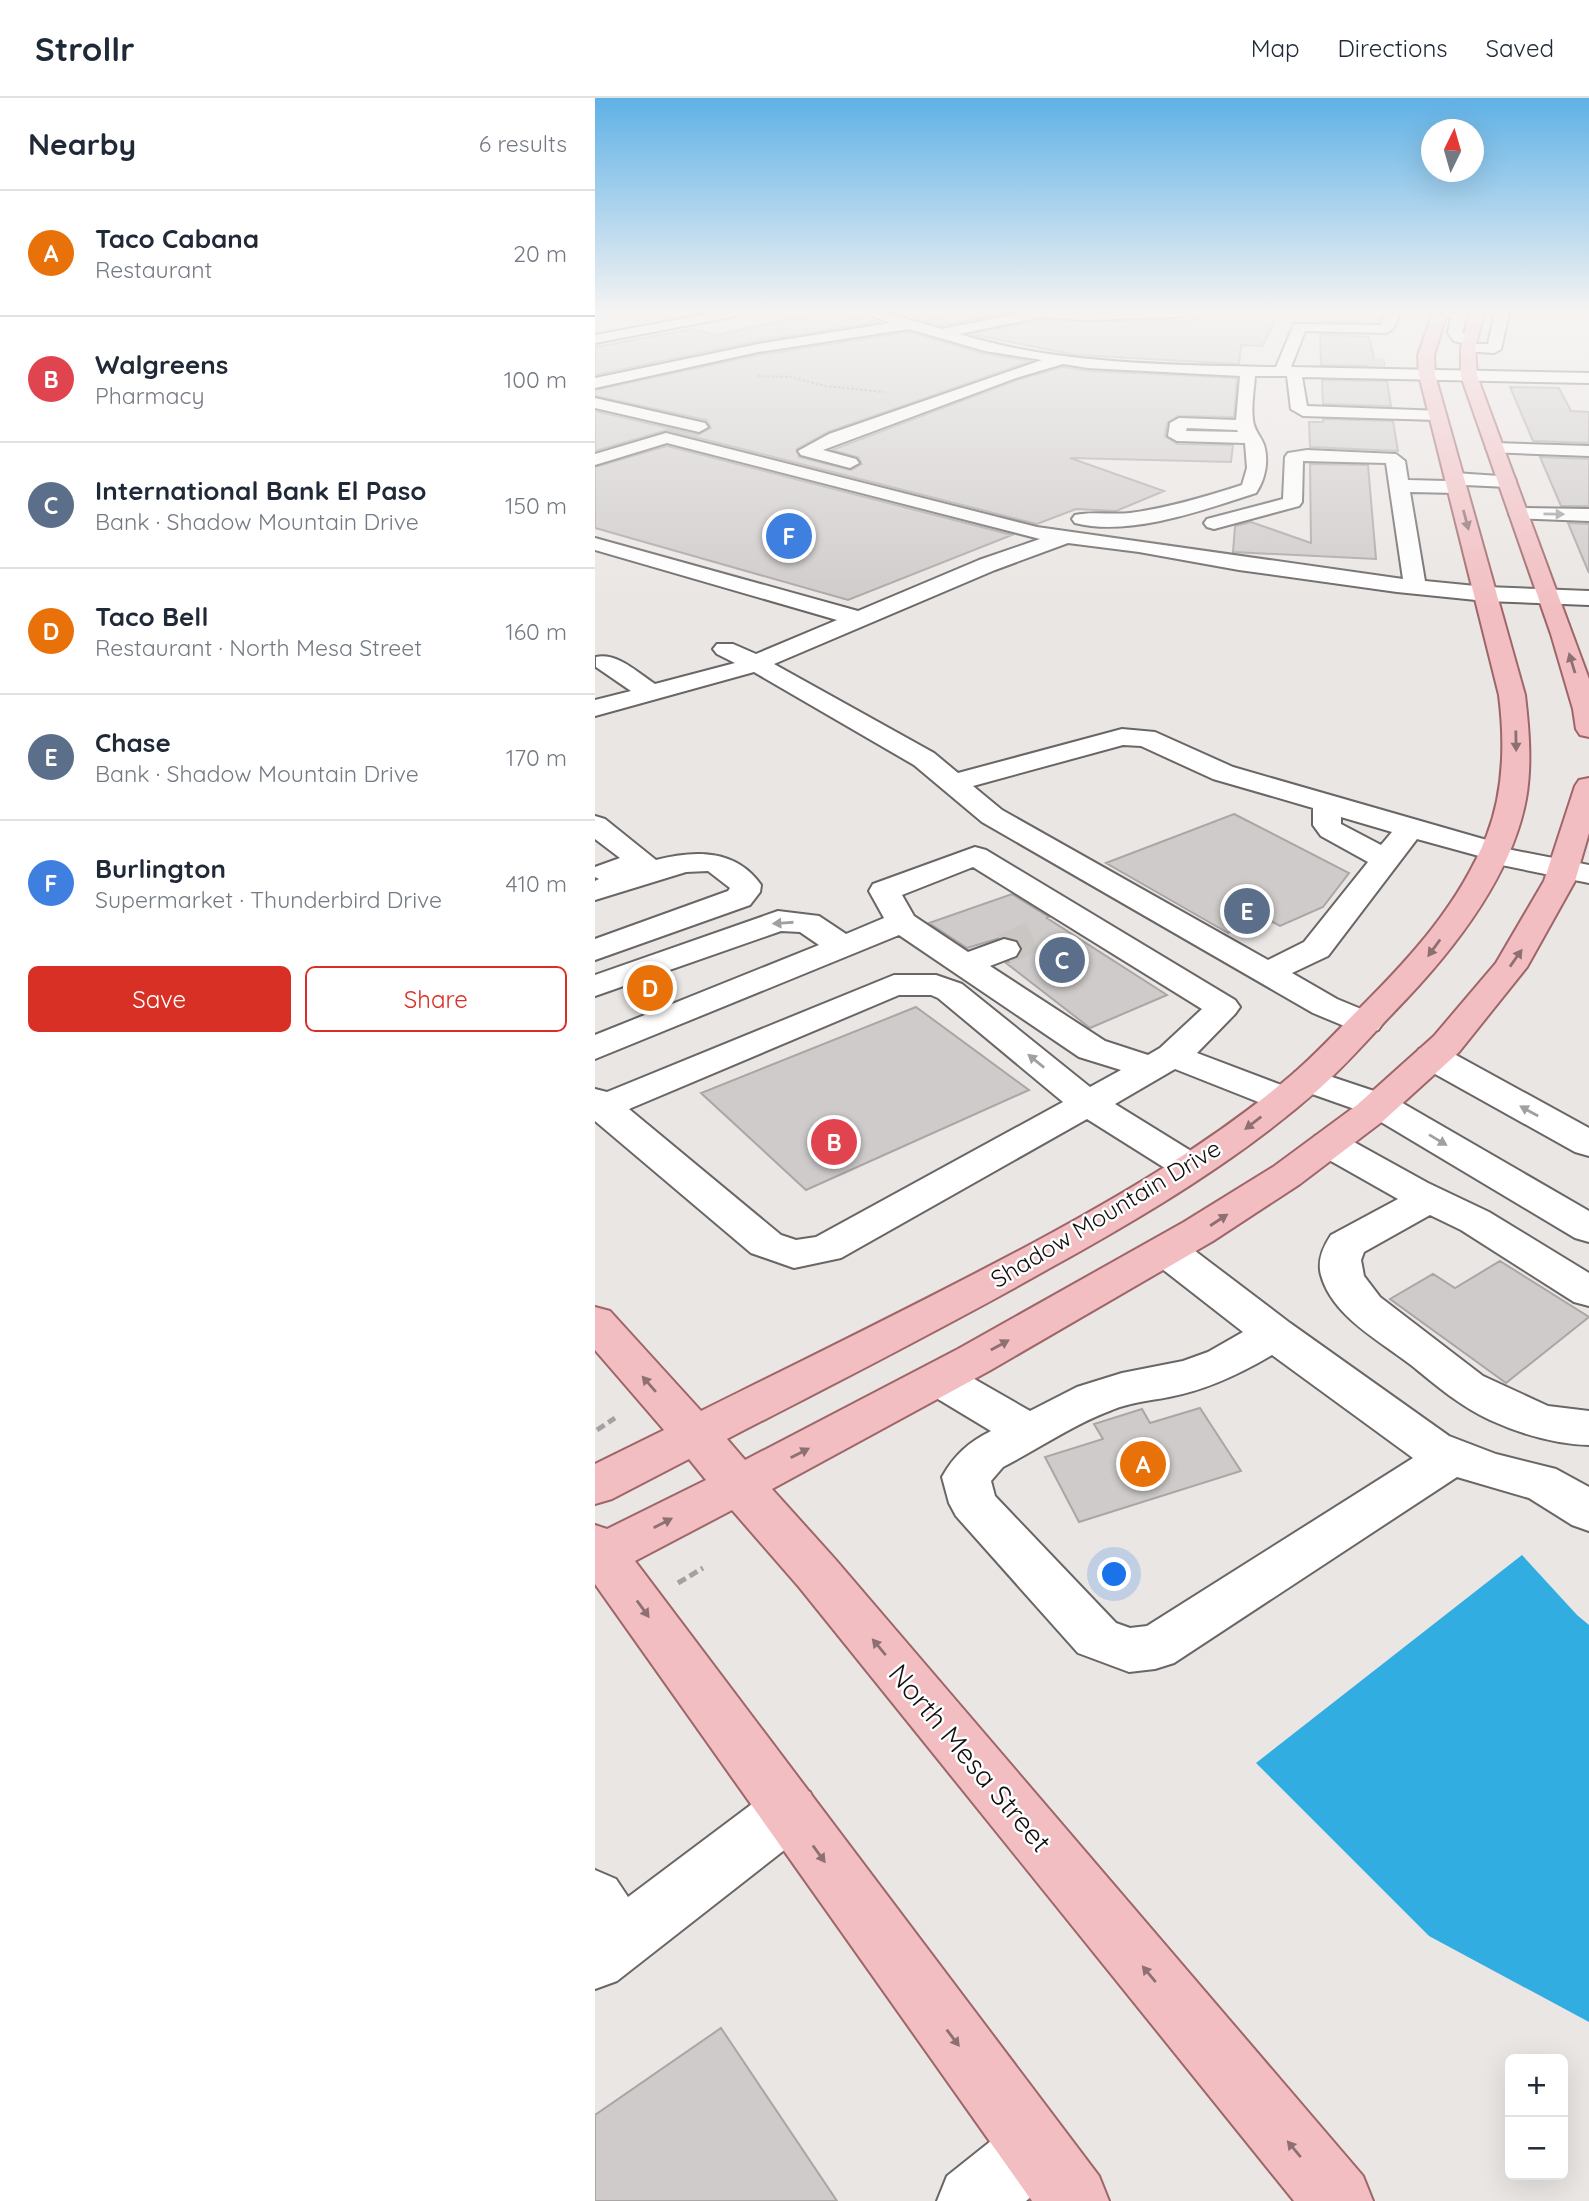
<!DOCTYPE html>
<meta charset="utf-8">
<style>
body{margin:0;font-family:Quicksand,sans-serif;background:#f2f2f3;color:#1f2937}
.controls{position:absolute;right:21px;bottom:21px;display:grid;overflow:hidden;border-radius:10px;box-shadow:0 7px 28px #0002}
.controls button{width:63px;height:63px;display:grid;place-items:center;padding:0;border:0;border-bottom:2px solid #e0e1e3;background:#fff;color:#1f2937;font:35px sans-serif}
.compass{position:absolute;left:826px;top:21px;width:63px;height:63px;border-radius:50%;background:#fff;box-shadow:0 7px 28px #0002;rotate:5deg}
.you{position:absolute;left:520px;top:1477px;width:24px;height:24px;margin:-18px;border:5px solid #fff;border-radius:50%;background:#1a73e8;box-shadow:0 0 0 10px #1a73e833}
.badge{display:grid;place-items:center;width:46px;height:46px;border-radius:50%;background:#d93025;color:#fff;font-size:23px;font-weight:700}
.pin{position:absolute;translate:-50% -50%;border:4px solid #fff;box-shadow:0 2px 7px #0006}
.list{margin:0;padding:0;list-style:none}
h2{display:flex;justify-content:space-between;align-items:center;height:91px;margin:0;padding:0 28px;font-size:30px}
h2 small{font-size:23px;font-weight:400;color:#747a83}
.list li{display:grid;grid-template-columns:46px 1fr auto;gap:21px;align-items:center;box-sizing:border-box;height:126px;padding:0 28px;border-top:2px solid #e0e1e3}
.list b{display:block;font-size:26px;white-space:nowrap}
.list p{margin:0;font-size:23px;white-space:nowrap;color:#747a83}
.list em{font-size:23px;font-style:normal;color:#747a83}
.actions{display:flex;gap:14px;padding:21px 28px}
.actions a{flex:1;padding:16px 0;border:2px solid #d93025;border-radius:10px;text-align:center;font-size:24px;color:#d93025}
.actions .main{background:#d93025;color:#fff}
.map{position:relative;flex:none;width:994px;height:2103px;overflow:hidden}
header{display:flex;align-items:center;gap:42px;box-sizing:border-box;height:98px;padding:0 35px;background:#fff;border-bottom:2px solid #e0e1e3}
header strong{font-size:33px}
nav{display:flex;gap:38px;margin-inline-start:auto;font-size:24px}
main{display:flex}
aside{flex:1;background:#fff}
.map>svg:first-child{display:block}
.water{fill:#31ade2}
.building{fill:#cfcbcb;stroke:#aaa6a5;stroke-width:2}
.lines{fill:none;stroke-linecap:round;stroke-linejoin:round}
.minor-tunnel-far1{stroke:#cac6c4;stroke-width:16;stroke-dasharray:16 8;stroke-linecap:butt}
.minor-tunnel{stroke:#cac6c4;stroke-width:31;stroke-dasharray:31 16;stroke-linecap:butt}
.minor-casing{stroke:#696665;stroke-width:4}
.major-casing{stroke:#9e6669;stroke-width:4}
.path-far1{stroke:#a4a1a0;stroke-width:2;stroke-dasharray:2.5 2;stroke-linecap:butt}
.path{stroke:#a4a1a0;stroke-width:5;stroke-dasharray:9 4.5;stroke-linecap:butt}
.minor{fill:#fff;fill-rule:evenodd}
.major{fill:#f2bec2;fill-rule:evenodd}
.oneway{fill:#a0a0a0}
.oneway2{fill:#8d7072}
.labels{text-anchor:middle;stroke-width:5;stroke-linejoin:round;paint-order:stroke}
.street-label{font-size:24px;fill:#121111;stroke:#fff}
.near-street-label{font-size:28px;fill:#121111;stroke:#fff}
</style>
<header>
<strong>Strollr</strong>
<nav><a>Map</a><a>Directions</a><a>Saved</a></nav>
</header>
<main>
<aside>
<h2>Nearby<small>6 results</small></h2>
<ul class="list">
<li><span class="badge" style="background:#e8710a">A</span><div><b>Taco Cabana</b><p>Restaurant</p></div><em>20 m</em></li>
<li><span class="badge" style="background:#e0444e">B</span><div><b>Walgreens</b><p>Pharmacy</p></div><em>100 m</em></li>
<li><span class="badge" style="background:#5c6f8a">C</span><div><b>International Bank El Paso</b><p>Bank · Shadow Mountain Drive</p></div><em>150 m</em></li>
<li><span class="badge" style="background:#e8710a">D</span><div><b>Taco Bell</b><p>Restaurant · North Mesa Street</p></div><em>160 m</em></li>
<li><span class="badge" style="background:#5c6f8a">E</span><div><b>Chase</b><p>Bank · Shadow Mountain Drive</p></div><em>170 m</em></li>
<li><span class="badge" style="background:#3f7fe0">F</span><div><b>Burlington</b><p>Supermarket · Thunderbird Drive</p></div><em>410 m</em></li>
</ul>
<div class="actions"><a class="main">Save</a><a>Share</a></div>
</aside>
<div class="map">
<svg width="994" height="2103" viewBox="0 0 994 2103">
<rect width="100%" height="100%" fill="#eae6e4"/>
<path class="water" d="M927 1457 982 1517 994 1527V1924L834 1838 661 1665Z"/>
<path class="building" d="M228 214 285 224 162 243 0 277V249L98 231 121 237Z
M368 214H416L347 228 328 223Z
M619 214H684L667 248 646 247 644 266 481 257 375 236 446 222 572 224 594 223Z
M724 214H766L765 224H725Z
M314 234 389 256 436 263 233 334 202 351 204 359 256 372 267 366 263 359 237 352 422 282 468 269 493 273 642 280 639 319 583 318 572 325 570 338 582 346 638 347 636 364 475 360 569 393 521 413 481 411 442 426 72 332 0 353V313L103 337 116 330 111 322 0 298V292L163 257Z
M725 236 774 239 780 265H789V268L726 267Z
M727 282 792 283 796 308 728 306Z
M915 289 964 290 976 313 994 314V345L938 343Z
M728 321 798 323 803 353 715 349 714 324H728Z
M72 348 417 437 253 502 0 430V369Z
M945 359 994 361V408H966Z
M715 366 773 367 781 461 638 454 640 428 656 424 716 445Z
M973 425 994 426V475Z
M639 716 754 775 728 809 685 828 670 820 633 835 511 765Z
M417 796 454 819 452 820 572 897 495 930 411 865 422 860 427 852 422 841 408 839 372 850 334 825Z
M321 909 434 992 211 1092 106 995Z
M905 1163 994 1219 911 1285 795 1201 838 1176 860 1190Z
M605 1310 646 1373 484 1424 450 1359 508 1341 499 1326 547 1311 555 1325Z
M126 1930 242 2103H0V2017Z"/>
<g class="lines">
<path class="minor-tunnel-far1" d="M773 268 793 269"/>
<path class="minor-tunnel" d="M409 851 450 833"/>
<g class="minor-casing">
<path id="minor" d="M118 215H144L137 219 0 245V237Z
M270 215H290L347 231 427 215H590L583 219 491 222 446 219 364 236C465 267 576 267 681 269L699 226 786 227 791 215H805L798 231 791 235 710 233 696 269 994 275V285L707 279 712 308 848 313 850 317 842 322 708 318 696 311 692 278H660C659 293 656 308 658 322 659 333 666 338 669 347 674 363 670 382 661 395 608 412 535 439 480 425L477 421 480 417C497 413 517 417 535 415 573 410 610 399 647 387L652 370 650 345 582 343 573 338 575 325 584 320 641 322 645 278 493 270 468 266 421 280 228 352 261 361 264 365 255 370 206 357 203 353 234 336 447 262 390 253 314 231 163 254 0 290V280L163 246 296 225ZM592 330 642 332 643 334 591 333Z
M843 215H869L871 218 867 235 882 242 878 246H893L900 215H914L906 251 899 255 868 253 866 250 872 246 859 243 853 235 856 221Z
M0 300 110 325 113 329 104 334 0 310Z
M71 335 442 429 808 481 791 365 708 363 707 404 704 408 619 431 612 429 609 425 612 421 688 401 690 359 693 355 712 352 801 356 810 363 813 382 852 383 853 377 860 375 919 379 921 383 919 387 912 389 870 387 869 393 862 395 815 394 830 483 891 489 994 493V507L891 503 802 494 644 472 544 454 473 445 400 472 179 566 339 655 363 675 527 631 560 634 638 669 909 747 912 751 994 767V785L887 763 884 758 822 741 733 858 697 875 742 901 783 918 788 925 783 932 771 935 759 932 718 915 387 724 319 667 159 574 0 618V602L36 593 1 569V559C22 554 43 575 60 586L140 565 122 556 118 551 122 546H138L161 556 242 522 0 452V440L263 513 384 462 445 441 72 345 0 367V356ZM528 647 546 648 618 681 718 710V727L726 738 773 764 709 844 673 862 407 712 378 688ZM746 719 797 734 786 747 746 726Z
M900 345 994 348V358L894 354 891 350 894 346Z
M924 410 994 411V423L917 420 914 416 917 412Z
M0 718 10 721 61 762C100 752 141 751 166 787L165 794 155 807 0 862V841L133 793 135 790 113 773 91 774 0 802V783L4 781 0 779V769L25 760 0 741Z
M380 749 391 752 640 902 645 909 640 916 602 955 702 993 708 1001 702 1009 689 1012 676 1009 580 971 520 1006 609 1061 615 1069 609 1077 595 1081 581 1077 492 1021 246 1160 199 1170 156 1155 0 1023V991L12 994 299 877H341L367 886 495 989 526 972 484 959 304 837 0 961V937L224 847 205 834 186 833 0 898V877L183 813 224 818 251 836 289 820 274 793 278 786ZM378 769 607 911 565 950 553 957 510 943 395 868 421 858 425 851 421 844 409 841 373 854 319 818 307 797ZM304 897H336L343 900 468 1004 221 1139 201 1142 186 1137 34 1011Z
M837 948 850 951 994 1030V1058L980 1054 824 967 819 959 824 951Z
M713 971 797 999 994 1113V1144L980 1140 771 1015 700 990 695 982 700 974Z
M734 1034 748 1038 833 1085 894 1114 994 1175V1208L979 1204 866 1132 835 1117 769 1154 766 1162 769 1178 785 1199 888 1278 953 1308 994 1313V1347C960 1346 926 1336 895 1322 865 1308 842 1288 816 1267 785 1243 737 1218 726 1177 722 1162 728 1149 736 1137L803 1101 720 1054 715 1046 720 1038Z
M572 1140 587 1143 695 1225 854 1338 901 1356 961 1371 994 1389V1433L977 1427 934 1400 862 1379 579 1565 560 1571 534 1574 483 1555 361 1418 354 1405 347 1379C359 1357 374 1344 396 1333L328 1292 321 1281 328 1270 344 1265 360 1270 435 1313 482 1289 527 1275 588 1263 613 1254 648 1234 557 1163 551 1153 557 1143ZM677 1257 818 1360 552 1528 535 1530 521 1525 400 1398 396 1383 408 1369C443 1351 479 1326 517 1312 536 1304 554 1303 574 1299 611 1292 645 1276 677 1257Z
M194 1687 215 1694 223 1713 215 1732 22 1883 0 1891V1772L21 1781 33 1799 173 1694Z
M440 2017 464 2027 474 2051 464 2075 431 2103H342L352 2078 416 2027Z"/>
</g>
<g class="major-casing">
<path id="major" d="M838 215H852L839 257 840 277 930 597C934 631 937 667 931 701 916 782 854 858 798 915 774 940 751 967 725 990 644 1062 549 1118 455 1170 349 1230 240 1285 132 1341L150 1362 363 1251 589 1124 678 1069 762 1007 839 938 901 865 949 783 980 688 984 682 994 680V735L980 783 932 869 864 954 788 1023 705 1086 618 1143 394 1273 177 1391 240 1461 768 2078 778 2103H699L204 1489 137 1412 40 1463 504 2078 514 2103H437L0 1486V1427L12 1431 111 1382 94 1361 17 1401 0 1406V1366L69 1332 0 1252V1209L15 1213 106 1313C213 1260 321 1207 427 1151 522 1100 617 1045 699 975 722 955 743 932 764 911 816 859 864 807 892 737 909 693 910 644 904 597L824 277 823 257Z
M875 215H889L880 250 882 278 994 581V639L985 637 981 631 978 611 956 536 866 278V250Z"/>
</g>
<path class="path-far1" d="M163 278 195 279 230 288 289 294"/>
<path class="path" d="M2 1332 20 1320
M83 1485 108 1470"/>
<use href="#minor" class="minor"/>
<use href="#major" class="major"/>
</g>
<defs><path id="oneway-solid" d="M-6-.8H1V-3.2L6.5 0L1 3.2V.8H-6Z" transform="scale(1.75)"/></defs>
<g class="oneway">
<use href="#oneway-solid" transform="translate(959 416) rotate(1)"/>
<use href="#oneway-solid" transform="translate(188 825) rotate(176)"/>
<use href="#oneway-solid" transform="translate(441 963) rotate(-141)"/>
<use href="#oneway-solid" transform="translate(934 1013) rotate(-151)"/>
<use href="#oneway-solid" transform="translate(843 1042) rotate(31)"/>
</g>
<g class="oneway2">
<use href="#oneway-solid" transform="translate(871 422) rotate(75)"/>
<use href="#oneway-solid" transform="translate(977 565) rotate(-107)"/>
<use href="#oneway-solid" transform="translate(921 643) rotate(89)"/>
<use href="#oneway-solid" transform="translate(839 850) rotate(126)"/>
<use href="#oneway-solid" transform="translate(921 860) rotate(-55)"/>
<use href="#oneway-solid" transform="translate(658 1025) rotate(142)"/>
<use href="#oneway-solid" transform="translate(624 1122) rotate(-33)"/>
<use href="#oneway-solid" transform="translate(405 1247) rotate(-29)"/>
<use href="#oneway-solid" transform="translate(54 1286) rotate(-131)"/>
<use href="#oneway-solid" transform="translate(205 1355) rotate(-27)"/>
<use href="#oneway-solid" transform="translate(68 1425) rotate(-27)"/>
<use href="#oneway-solid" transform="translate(48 1511) rotate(54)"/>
<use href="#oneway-solid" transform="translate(284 1549) rotate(-130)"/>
<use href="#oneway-solid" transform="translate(224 1756) rotate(54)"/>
<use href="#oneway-solid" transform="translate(554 1876) rotate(-130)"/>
<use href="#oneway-solid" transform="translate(358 1940) rotate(53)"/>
<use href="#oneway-solid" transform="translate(699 2051) rotate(-130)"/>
</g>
<linearGradient id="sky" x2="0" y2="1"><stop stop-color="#5fb1e6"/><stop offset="0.42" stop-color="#f6f4f3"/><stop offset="1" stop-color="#f6f4f3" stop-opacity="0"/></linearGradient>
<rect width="994" height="509" fill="url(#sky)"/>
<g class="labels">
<g class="street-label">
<text transform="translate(511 1116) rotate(-31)" y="8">Shadow Mountain Drive</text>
</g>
<g class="near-street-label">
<text transform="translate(375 1660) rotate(50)" y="10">North Mesa Street</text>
</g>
</g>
</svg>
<div class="controls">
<button>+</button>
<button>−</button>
</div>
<svg class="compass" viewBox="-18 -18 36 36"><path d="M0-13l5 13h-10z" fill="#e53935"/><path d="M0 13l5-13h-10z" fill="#747a83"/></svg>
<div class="you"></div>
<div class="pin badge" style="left:548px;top:1366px;background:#e8710a">A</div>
<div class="pin badge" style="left:239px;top:1044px;background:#e0444e">B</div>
<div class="pin badge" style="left:467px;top:862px;background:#5c6f8a">C</div>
<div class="pin badge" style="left:55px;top:890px;background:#e8710a">D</div>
<div class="pin badge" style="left:652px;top:813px;background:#5c6f8a">E</div>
<div class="pin badge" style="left:194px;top:438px;background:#3f7fe0">F</div>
</div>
</main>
